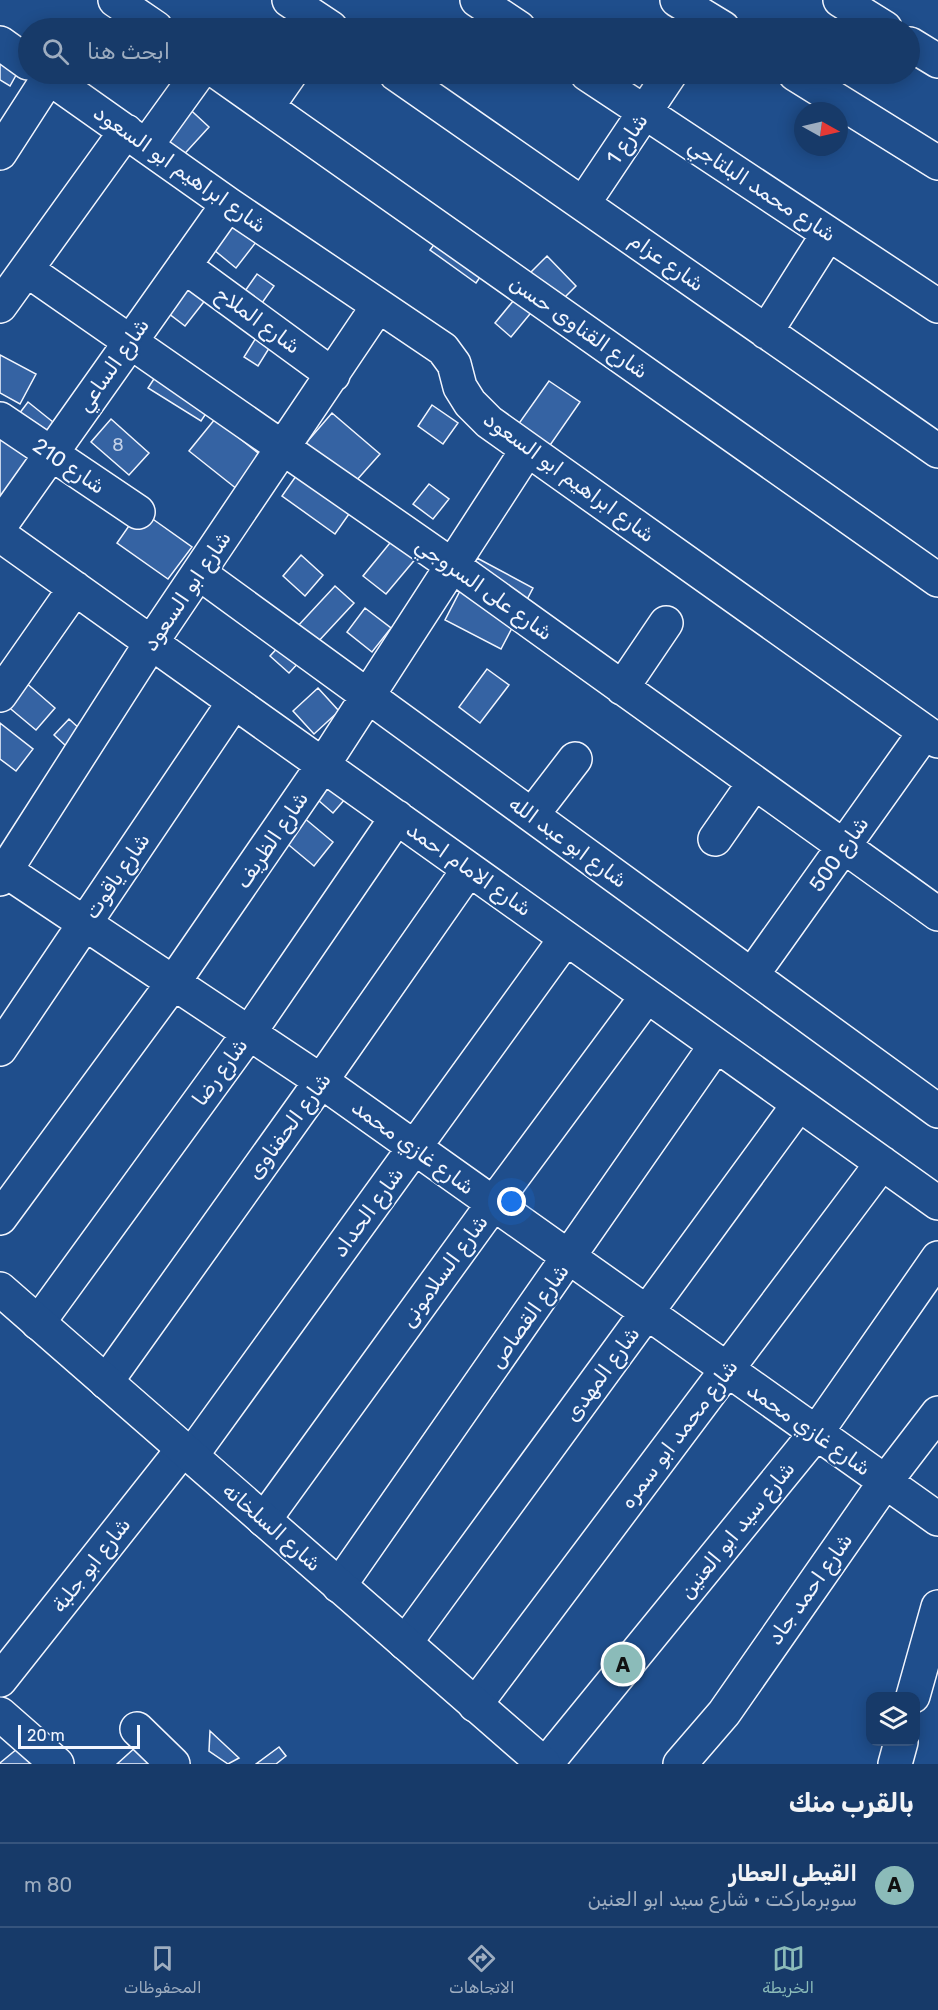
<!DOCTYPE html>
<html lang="ar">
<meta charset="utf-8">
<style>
body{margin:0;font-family:Rubik,"Noto Sans Arabic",sans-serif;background:#244571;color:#f1f3f6;direction:rtl}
.controls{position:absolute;right:18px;bottom:18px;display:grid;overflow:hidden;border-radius:12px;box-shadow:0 3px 15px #0003}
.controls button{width:54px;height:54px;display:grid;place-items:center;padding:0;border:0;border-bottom:2px solid #36547d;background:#173a69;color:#f1f3f6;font:30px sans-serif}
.compass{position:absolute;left:794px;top:102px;width:54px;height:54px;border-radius:50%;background:#173a69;box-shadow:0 3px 15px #0003;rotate:98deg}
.scale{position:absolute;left:18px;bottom:15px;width:122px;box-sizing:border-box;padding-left:6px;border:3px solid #f2f6ff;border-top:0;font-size:16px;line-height:21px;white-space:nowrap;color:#f2f6ff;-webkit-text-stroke:4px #1f4e8c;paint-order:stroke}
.you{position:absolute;left:512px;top:1202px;width:21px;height:21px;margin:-15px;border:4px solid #fff;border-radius:50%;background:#1a73e8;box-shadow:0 0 0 9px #1a73e833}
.badge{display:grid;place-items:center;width:39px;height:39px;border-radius:50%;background:#8bbbb9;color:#111;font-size:20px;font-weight:700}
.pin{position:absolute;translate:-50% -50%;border:3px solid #fff;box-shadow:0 2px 6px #0006}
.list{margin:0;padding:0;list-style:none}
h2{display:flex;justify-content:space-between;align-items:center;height:78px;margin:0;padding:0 24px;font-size:26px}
h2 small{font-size:20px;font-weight:400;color:#9eadc0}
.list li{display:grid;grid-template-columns:39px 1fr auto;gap:18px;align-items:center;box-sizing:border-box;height:84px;padding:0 24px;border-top:2px solid #36547d}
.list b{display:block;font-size:22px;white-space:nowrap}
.list p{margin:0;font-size:20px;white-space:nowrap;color:#9eadc0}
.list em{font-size:20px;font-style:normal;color:#9eadc0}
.icon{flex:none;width:33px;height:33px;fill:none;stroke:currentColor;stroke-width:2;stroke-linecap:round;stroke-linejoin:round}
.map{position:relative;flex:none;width:938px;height:1764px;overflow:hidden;direction:ltr}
.search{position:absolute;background:#173a69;box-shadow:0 3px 15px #0003;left:18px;right:18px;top:18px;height:66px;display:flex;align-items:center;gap:15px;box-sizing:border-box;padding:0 21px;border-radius:33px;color:#9eadc0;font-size:22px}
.sheet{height:162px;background:#173a69}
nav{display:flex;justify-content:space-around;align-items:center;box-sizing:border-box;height:84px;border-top:2px solid #36547d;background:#173a69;font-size:16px;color:#9eadc0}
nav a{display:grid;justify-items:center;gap:3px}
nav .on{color:#8bbbb9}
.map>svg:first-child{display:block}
.building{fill:#3563a3;stroke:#f2f6ff;stroke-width:1.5}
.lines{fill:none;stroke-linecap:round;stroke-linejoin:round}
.minor-casing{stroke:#f2f6ff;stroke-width:36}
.tertiary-casing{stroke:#f2f6ff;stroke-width:36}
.minor{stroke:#1f4e8c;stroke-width:33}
.tertiary{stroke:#1f4e8c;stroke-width:33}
.labels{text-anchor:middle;stroke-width:4.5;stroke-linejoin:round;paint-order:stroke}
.number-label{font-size:18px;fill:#c3d1e8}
.street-label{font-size:21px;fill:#f2f6ff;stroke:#1f4e8c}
</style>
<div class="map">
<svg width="938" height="1764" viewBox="0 0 938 1764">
<rect width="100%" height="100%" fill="#1f4e8c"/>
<path class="building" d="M0 56 20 68 10 86 0 80Z
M182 102 209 127 178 161 152 137Z
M248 207 270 224 236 268 214 250Z
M453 219 498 251 476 283 430 250Z
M547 256 576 286 553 309 524 279Z
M201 272 217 285 185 326 168 313Z
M257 274 274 286 262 303 245 291Z
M523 289 539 303 511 337 495 323Z
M259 333 273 342 258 366 244 357Z
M0 355 36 374 20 404 0 393Z
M161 368 213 403 201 421 148 388Z
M549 381 580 402 546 451 515 429Z
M28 402 58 426 48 438 19 414Z
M432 405 458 423 443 444 418 426Z
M332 413 380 454 347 491 300 450Z
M111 419 149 453 129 475 91 442Z
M215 419 277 468 252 501 189 451Z
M0 438 31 458 0 506Z
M303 466 356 504 335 534 282 496Z
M429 484 449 499 433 519 413 504Z
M140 510 192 547 168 579 117 543Z
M394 538 417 557 386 594 363 576Z
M301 555 323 575 305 596 283 576Z
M477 558 533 588 501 649 445 620Z
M335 586 354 603 289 673 270 656Z
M365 608 391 628 372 652 347 632Z
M487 669 509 685 480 723 459 707Z
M24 681 55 708 36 730 6 705Z
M318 688 339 711 314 734 293 711Z
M69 719 92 740 77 756 54 735Z
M0 723 33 749 16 771 0 759Z
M323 765 352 791 333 813 303 787Z
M291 807 333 842 314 866 272 831Z
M210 1731 239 1758 228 1764 209 1751Z
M23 1744 39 1764H0V1763Z
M138 1745 155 1764H117Z
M279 1747 286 1756 276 1764H256Z"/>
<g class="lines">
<g class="minor-casing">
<path id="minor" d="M115 0 156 28
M289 0 331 28
M477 0 519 28
M677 0 723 28
M840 0 885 28
M0 43 28 63
M910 44 938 61
M44 74 228 204 443 349 454 364 460 387 470 403 489 422 938 741
M220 74 938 580
M396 74 938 451
M587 74 938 306
M795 74 938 163
M267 107 290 74
M146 146 198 74
M0 153 49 77
M583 204 670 74
M184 266 333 375
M27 270 453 566 938 914
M0 306 126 131
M766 332 828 234
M0 419 138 512
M0 526 228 204
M0 535 938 1203
M199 573 938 1111
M622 688 666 623
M0 695 75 588
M532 815 575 759
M715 839 754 783
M0 867 321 1081 938 1519
M0 879 151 643 378 306
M752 975 925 732
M0 1049 234 702
M0 1218 173 983 323 765 527 450
M38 1323 249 1033 397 817
M106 1382 321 1081 469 869
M191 1456 566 938
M264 1520 493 1204 647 996
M339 1586 716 1045
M405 1643 799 1104
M0 1680 183 1449
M475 1705 882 1163
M0 1714 57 1764
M137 1729 173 1764
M546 1764 816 1433 938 1258
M680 1764 724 1713 885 1482 938 1413"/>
</g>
<g class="tertiary-casing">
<path id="tertiary" d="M0 1289 544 1764
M913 1696 938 1607
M895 1764 901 1742"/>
</g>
<use href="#minor" class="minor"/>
<use href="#tertiary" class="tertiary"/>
</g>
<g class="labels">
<g class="number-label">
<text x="118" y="451">8</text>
</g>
<g class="street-label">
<text transform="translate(627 139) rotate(-56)" y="7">شارع 1</text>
<text transform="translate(180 169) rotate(35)" y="7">شارع ابراهيم ابو السعود</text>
<text transform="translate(762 190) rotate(33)" y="7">شارع محمد البلتاجي</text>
<text transform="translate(667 262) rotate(35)" y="7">شارع عزام</text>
<text transform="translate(258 320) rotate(36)" y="7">شارع الملاح</text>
<text transform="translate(579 327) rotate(35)" y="7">شارع القناوى حسن</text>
<text transform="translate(113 365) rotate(-55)" y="7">شارع الساعي</text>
<text transform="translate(69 466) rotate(34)" y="7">شارع 210</text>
<text transform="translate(569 477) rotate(36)" y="7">شارع ابراهيم ابو السعود</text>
<text transform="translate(484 589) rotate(35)" y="7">شارع على السروجي</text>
<text transform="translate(187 591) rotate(-56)" y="7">شارع ابو السعود</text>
<text transform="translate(272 840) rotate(-56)" y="7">شارع الظريف</text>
<text transform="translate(568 842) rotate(36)" y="7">شارع ابو عبد الله</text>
<text transform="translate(839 854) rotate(-55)" y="7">شارع 500</text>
<text transform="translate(469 869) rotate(35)" y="7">شارع الامام احمد</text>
<text transform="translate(117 876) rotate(-56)" y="7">شارع ياقوت</text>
<text transform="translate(220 1072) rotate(-54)" y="7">شارع رضا</text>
<text transform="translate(289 1126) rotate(-54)" y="7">شارع الحفناوى</text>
<text transform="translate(413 1147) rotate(36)" y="7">شارع غازي محمد</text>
<text transform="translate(368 1212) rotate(-54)" y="7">شارع الحداد</text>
<text transform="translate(444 1271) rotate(-54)" y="7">شارع السلامونى</text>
<text transform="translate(529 1316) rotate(-55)" y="7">شارع القصاص</text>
<text transform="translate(602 1374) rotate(-54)" y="7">شارع المهدى</text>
<text transform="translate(809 1429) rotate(35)" y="7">شارع غازي محمد</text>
<text transform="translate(679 1434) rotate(-53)" y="7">شارع محمد ابو سمره</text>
<text transform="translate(272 1527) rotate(41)" y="7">شارع السلخانه</text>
<text transform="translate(737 1530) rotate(-51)" y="7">شارع سيد ابو العنين</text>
<text transform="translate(91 1565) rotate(-52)" y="7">شارع ابو جلبة</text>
<text transform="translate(810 1589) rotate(-55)" y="7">شارع احمد جاد</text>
</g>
</g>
</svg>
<div class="controls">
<button><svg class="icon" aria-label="layers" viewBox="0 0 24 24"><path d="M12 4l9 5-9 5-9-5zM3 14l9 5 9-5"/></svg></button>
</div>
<svg class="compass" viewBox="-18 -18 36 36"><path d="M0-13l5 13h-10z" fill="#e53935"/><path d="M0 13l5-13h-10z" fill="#9eadc0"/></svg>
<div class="scale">20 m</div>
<div class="you"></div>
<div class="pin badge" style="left:623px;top:1664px">A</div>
<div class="search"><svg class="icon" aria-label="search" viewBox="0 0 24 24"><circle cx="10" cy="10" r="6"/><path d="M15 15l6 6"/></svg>ابحث هنا</div>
</div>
<section class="sheet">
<h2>بالقرب منك<small></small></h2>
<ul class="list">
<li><span class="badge">A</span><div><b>القيطى العطار</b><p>سوبرماركت · شارع سيد ابو العنين</p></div><em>80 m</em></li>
</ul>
</section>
<nav>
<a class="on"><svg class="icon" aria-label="map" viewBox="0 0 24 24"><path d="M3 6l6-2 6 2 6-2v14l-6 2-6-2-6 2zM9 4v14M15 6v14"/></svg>الخريطة</a>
<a><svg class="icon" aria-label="directions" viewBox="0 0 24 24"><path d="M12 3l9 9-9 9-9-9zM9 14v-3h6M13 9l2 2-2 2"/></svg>الاتجاهات</a>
<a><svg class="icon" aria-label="saved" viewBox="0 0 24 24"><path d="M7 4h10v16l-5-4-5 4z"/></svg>المحفوظات</a>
</nav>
